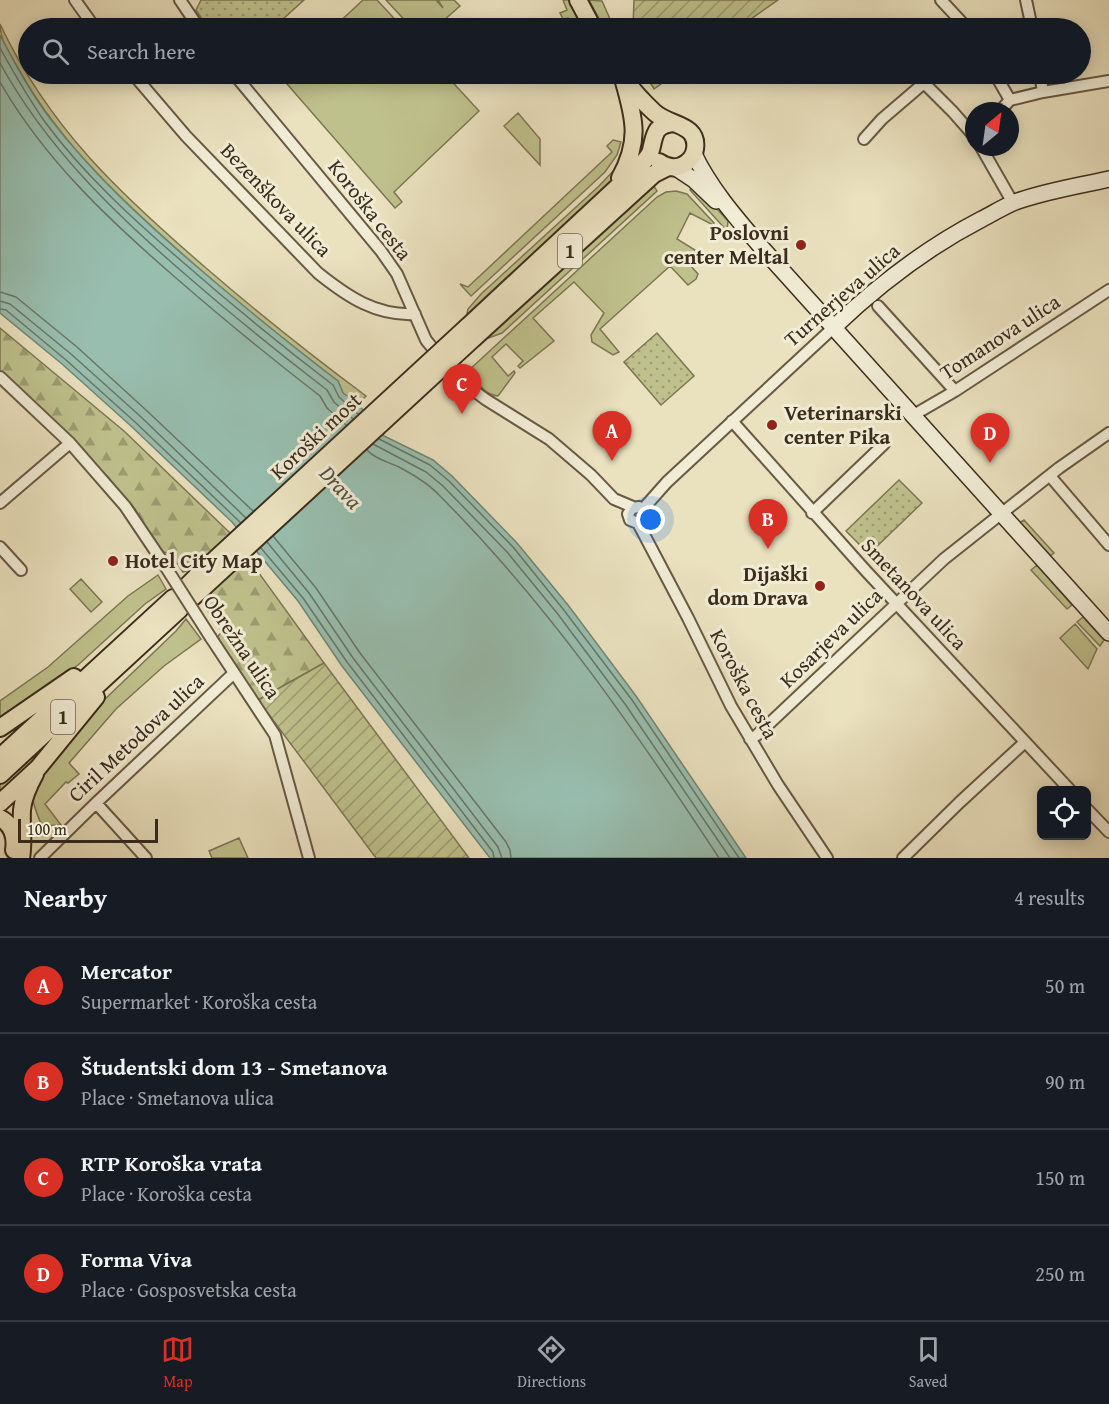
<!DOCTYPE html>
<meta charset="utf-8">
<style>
body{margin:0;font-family:"Gentium Book Plus",serif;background:#242831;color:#f1f3f6}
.controls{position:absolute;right:18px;bottom:18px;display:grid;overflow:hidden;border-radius:9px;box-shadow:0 3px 15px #0003}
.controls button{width:54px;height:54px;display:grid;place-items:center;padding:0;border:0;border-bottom:2px solid #363941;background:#171b24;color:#f1f3f6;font:30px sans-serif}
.compass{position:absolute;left:965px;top:102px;width:54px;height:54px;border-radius:50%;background:#171b24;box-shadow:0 3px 15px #0003;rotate:29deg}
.scale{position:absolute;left:18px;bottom:15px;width:140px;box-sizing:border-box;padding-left:6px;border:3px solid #3b2c1c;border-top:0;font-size:16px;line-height:21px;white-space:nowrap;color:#3b2c1c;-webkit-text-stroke:4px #f1ecd5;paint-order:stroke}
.you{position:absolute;left:651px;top:520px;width:21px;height:21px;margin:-15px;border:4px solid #fff;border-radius:50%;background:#1a73e8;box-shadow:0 0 0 9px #1a73e833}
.badge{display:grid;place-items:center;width:39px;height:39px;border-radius:50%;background:#d93025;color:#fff;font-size:20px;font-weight:700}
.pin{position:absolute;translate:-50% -50px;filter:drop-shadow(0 2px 3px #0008)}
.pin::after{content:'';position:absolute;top:32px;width:21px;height:18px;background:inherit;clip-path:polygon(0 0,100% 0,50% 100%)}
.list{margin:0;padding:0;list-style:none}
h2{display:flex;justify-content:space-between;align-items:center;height:78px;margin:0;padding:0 24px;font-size:26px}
h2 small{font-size:20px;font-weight:400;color:#9ea1a6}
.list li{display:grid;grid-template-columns:39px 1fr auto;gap:18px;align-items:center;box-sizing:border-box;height:96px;padding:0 24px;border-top:2px solid #363941}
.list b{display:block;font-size:22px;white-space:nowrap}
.list p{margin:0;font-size:20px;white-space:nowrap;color:#9ea1a6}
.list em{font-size:20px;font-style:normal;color:#9ea1a6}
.icon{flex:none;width:33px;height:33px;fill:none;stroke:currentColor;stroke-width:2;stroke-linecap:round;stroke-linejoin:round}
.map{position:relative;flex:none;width:1109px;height:858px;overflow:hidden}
.search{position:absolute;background:#171b24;box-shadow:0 3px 15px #0003;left:18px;right:18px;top:18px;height:66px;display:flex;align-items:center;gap:15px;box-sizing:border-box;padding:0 21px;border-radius:33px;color:#9ea1a6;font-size:22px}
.sheet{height:462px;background:#171b24}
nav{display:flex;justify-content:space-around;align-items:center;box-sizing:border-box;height:84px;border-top:2px solid #363941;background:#171b24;font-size:16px;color:#9ea1a6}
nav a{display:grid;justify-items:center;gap:3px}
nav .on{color:#d93025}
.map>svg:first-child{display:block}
.grass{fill:#bfc18c;stroke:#7d7654;stroke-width:1.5}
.forest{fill:url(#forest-firs);stroke:#7d7654;stroke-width:1.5}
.park{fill:url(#park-dots);stroke:#7d7654;stroke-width:1.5}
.garden{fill:url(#garden-furrows);stroke:#7d7654;stroke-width:1.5}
.water{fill:#98beaf;stroke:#738474;stroke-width:1.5}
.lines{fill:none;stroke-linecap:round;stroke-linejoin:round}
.shore{stroke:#6a7566;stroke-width:1.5}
.street-casing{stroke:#675944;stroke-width:14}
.secondary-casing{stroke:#3b2c1c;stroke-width:18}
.primary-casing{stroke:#3b2c1c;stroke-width:20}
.street{stroke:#f1ecd5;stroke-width:10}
.secondary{stroke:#f1ecd5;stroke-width:15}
.primary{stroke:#eae1be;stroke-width:16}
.street-bridge-casing{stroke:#675944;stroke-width:14;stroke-linecap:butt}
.primary-bridge-casing{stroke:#3b2c1c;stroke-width:20;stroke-linecap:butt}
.street-bridge{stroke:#f1ecd5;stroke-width:10}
.primary-bridge{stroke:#eae1be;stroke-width:16}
.poi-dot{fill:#8f2418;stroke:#f1ecd5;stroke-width:2}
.labels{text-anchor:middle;stroke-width:6;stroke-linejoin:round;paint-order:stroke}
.shield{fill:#f1ecd5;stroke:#726654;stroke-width:1.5}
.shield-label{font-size:20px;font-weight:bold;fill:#3b2c1c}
.street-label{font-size:21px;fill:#3b2c1c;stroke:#f1ecd5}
.poi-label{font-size:21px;font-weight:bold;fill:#3b2c1c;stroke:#f1ecd5;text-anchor:end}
.water-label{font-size:22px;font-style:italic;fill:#525041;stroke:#f1ecd5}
</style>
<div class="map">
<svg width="1109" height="858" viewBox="0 0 1109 858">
<defs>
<pattern id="forest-firs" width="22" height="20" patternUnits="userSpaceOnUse" patternTransform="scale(1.5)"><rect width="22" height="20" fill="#bfc18c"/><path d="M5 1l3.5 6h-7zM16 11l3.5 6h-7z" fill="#9c9d72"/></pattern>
<pattern id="park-dots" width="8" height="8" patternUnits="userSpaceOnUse" patternTransform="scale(1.5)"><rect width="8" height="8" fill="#bfc18c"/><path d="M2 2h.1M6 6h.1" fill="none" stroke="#9c9d72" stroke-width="1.8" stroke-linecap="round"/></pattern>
<pattern id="garden-furrows" width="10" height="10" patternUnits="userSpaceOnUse" patternTransform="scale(1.5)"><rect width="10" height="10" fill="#bfc18c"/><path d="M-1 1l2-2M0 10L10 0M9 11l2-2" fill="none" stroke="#9c9d72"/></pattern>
</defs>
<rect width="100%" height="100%" fill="#eae1be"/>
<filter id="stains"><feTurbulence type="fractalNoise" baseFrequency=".00333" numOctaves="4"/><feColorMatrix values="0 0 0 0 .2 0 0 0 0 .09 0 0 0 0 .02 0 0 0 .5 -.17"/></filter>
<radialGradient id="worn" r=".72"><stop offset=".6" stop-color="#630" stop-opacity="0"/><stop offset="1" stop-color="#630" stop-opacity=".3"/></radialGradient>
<path class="grass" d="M363 0H377L403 28H333Z
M386 0H436L443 8 438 0H454L460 6 435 28H412Z
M563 0H572L587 28H567L563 23 569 21 568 18 563 19 560 13 567 10Z
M589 0 602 1 614 28H604Z
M0 24C49 128 120 194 206 268 258 313 311 355 366 396L358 404 343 393 338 381C286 342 236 301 187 258 124 203 62 145 21 73 12 57 0 42 0 24Z
M284 74H445L479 111 394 192 402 202 395 208 281 77Z
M518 113 540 139V165L504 126Z
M613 140 621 142 617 155 605 172 471 296 460 284 468 287 612 152 607 146Z
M616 168 614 179 466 318 468 309 481 294 599 186Z
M652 183 657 191 502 333 483 340Z
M694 184 728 221 727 231 690 190Z
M676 191 687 194 714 223 713 225 690 213 677 239 695 250 688 263 698 274 696 279 688 285 670 266 600 329 619 352 613 355 592 342 591 335 604 313 574 282 533 318 554 341 520 368 518 366 523 361 506 344 492 357 508 376 514 371 515 373 498 396C484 395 477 382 468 371L657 197 666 192Z
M1024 520 1054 553 1048 558 1017 524Z
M1037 565 1072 605 1067 609 1031 570Z
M158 575 166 589 145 604 78 665 0 719V701L48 667 128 596Z
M81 579 102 602 91 612 70 589Z
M1083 617 1104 640 1100 646 1077 622Z
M186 619 201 639 164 666 116 709 69 763 79 774 68 783 66 782 45 804 61 825 43 826C39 823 34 804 32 798L41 778 102 702 176 631Z
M1075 624 1097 649 1088 669 1060 638Z
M73 720 0 797V782Z
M239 838 248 858H212L209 851Z"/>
<path class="forest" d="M0 328 124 431 230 533 324 663 258 700 220 641 218 636 222 632 205 606 206 599 210 594 189 570 183 572 170 553 162 552 135 509 108 477 0 371Z"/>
<path class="park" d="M201 0H304L273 28H208L196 10Z
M657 333 694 376 661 405 624 362Z
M899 480 922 503 869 554 846 531Z"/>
<path class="garden" d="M634 0H778L738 28H633Z
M645 74H675L654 89Z
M324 663 469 858H376L258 700Z"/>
<path class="water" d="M0 35C16 65 31 94 52 121 92 173 140 217 189 260 238 302 287 342 338 381L343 393 358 404 384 436 433 460 452 476 517 543 568 605 636 696 746 858H490L342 666 298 601 232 522 131 426 62 364 0 313Z"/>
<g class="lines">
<path class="shore" d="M0 48C14 73 28 98 45 122 84 175 135 221 185 264 233 306 282 346 333 385L339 397 358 414
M0 63C46 147 114 213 186 275 232 315 279 353 327 390L334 402 353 419
M0 82C44 159 109 220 176 278 223 319 271 358 320 396L327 408 346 425
M0 292 16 297 77 347 146 410 253 511
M0 301 10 304 71 354 140 416 246 518
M0 309 6 310 66 360 135 422 241 523
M379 439 430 465 449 481 513 547 563 609 632 700 739 858
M373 444 426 472 443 486 507 552 557 613 625 704 730 858
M367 450C375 459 388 462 399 467 414 475 428 483 439 495 548 604 635 730 719 858
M273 536 316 588 360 653 506 842 510 850 511 858
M267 542 309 593 353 658 498 847 502 858
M261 548 303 598 347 662 493 852 494 858"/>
<g class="street-casing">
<path id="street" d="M75 0 95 28
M180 0 199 28
M941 0 967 28
M1026 0 1032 28
M133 74 186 136 318 273C348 297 376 316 415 314
M234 74 381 251 397 274 426 340 457 378 485 399 549 439 591 475 614 499 633 507
M915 74 953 112 974 136
M995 74 1010 100
M1040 74 1043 92
M1000 111 1010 100 1043 92 1109 81
M864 139 882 119 924 83
M981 147 1013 203
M878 306 955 391
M0 377 70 443 125 506 160 558
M912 416 955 391 1109 290
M732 421 866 571 1070 790
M1050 476 1109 545
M0 503 70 443
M643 509 667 482 833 328
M812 513 884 444
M638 523 688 618 731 706 778 785 827 858
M638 523 630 520 628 514 632 508 639 507
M0 547 21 570
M211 638 275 735 309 858
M750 739 757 735 944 559 1059 468 1109 433
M96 803 146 858
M1086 808 1109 832
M40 858 96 803 234 673
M903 858 960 802 1025 742"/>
</g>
<g class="secondary-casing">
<path id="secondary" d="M694 154C710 188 737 219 762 248L1109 633
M676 168 694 180 716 201
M833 328C878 285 926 248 982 219 992 214 1003 207 1015 202 1045 191 1078 186 1109 179"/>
</g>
<g class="primary-casing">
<path id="primary" d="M578 0 593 28
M620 74C630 87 642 101 654 112 668 126 699 123 695 149 694 157 688 163 681 166 673 169 666 167 659 162
M620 178C640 142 635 120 624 82
M467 327 640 166C644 161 650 156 651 150 655 134 654 125 674 123
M474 338 654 174 668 167
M187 586 196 577
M193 597 204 587
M0 728 74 677
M0 757 173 598
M0 775 180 609
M0 803 38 768 96 697
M0 818C13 825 16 837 14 850
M21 858C24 842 21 827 22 810 23 798 29 785 35 774"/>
</g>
<use href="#street" class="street"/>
<use href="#secondary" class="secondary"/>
<use href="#primary" class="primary"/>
<g class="street-bridge-casing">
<path id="street-bridge" d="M160 558 211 638"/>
</g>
<g class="primary-bridge-casing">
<path id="primary-bridge" d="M196 577 467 327
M204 587 474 338"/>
</g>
<use href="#street-bridge" class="street-bridge"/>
<use href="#primary-bridge" class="primary-bridge"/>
</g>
<g class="poi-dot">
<circle cx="801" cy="245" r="6"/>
<circle cx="772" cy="425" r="6"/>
<circle cx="113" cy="561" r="6"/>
<circle cx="820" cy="586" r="6"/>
</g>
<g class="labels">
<g class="shield">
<rect x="558" y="234" width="24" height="34" rx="4.5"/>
<rect x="51" y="700" width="24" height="34" rx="4.5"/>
</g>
<g class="shield-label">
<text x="570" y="258">1</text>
<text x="63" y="724">1</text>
</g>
<g class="street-label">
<text transform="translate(276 200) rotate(46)" y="7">Bezenškova ulica</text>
<text transform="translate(370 210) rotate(52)" y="7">Koroška cesta</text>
<text transform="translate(842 295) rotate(-41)" y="7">Turnerjeva ulica</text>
<text transform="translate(1000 337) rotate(-33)" y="7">Tomanova ulica</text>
<text transform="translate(316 436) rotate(-43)" y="7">Koroški most</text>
<text transform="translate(914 594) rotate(47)" y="7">Smetanova ulica</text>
<text transform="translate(831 638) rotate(-44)" y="7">Kosarjeva ulica</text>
<text transform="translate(242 647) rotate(56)" y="7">Obrežna ulica</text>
<text transform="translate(744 684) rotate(62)" y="7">Koroška cesta</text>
<text transform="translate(136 738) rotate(-43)" y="7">Ciril Metodova ulica</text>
</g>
<g class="poi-label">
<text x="789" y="240">Poslovni<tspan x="789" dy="24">center Meltal</tspan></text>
<text x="784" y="420" text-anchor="start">Veterinarski<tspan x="784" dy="24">center Pika</tspan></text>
<text x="125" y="568" text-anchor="start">Hotel City Map</text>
<text x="808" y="581">Dijaški<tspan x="808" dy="24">dom Drava</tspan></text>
</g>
<g class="water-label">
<text transform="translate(341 487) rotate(47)" y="8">Drava</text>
</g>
</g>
<rect width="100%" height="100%" filter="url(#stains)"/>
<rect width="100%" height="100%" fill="url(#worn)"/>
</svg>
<div class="controls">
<button><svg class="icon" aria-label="locate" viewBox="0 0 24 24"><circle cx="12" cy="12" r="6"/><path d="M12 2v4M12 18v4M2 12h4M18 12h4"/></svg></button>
</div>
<svg class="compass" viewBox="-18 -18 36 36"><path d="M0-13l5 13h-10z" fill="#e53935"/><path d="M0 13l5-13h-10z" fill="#9ea1a6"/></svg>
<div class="scale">100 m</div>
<div class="you"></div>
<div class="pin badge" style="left:612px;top:461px">A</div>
<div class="pin badge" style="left:768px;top:549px">B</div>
<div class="pin badge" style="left:462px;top:414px">C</div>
<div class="pin badge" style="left:990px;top:463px">D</div>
<div class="search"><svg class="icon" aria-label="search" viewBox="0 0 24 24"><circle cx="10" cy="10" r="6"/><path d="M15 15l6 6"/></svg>Search here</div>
</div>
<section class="sheet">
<h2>Nearby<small>4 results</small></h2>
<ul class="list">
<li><span class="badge">A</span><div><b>Mercator</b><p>Supermarket · Koroška cesta</p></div><em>50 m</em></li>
<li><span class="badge">B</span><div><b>Študentski dom 13 - Smetanova</b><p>Place · Smetanova ulica</p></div><em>90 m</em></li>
<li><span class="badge">C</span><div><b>RTP Koroška vrata</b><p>Place · Koroška cesta</p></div><em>150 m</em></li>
<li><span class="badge">D</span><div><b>Forma Viva</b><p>Place · Gosposvetska cesta</p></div><em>250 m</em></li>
</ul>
</section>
<nav>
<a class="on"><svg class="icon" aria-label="map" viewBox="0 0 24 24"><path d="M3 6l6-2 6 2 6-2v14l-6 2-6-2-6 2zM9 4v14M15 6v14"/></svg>Map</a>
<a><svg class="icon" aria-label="directions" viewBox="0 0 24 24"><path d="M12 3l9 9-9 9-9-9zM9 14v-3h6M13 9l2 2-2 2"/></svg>Directions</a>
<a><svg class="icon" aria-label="saved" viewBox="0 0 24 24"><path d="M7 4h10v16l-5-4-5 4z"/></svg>Saved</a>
</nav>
